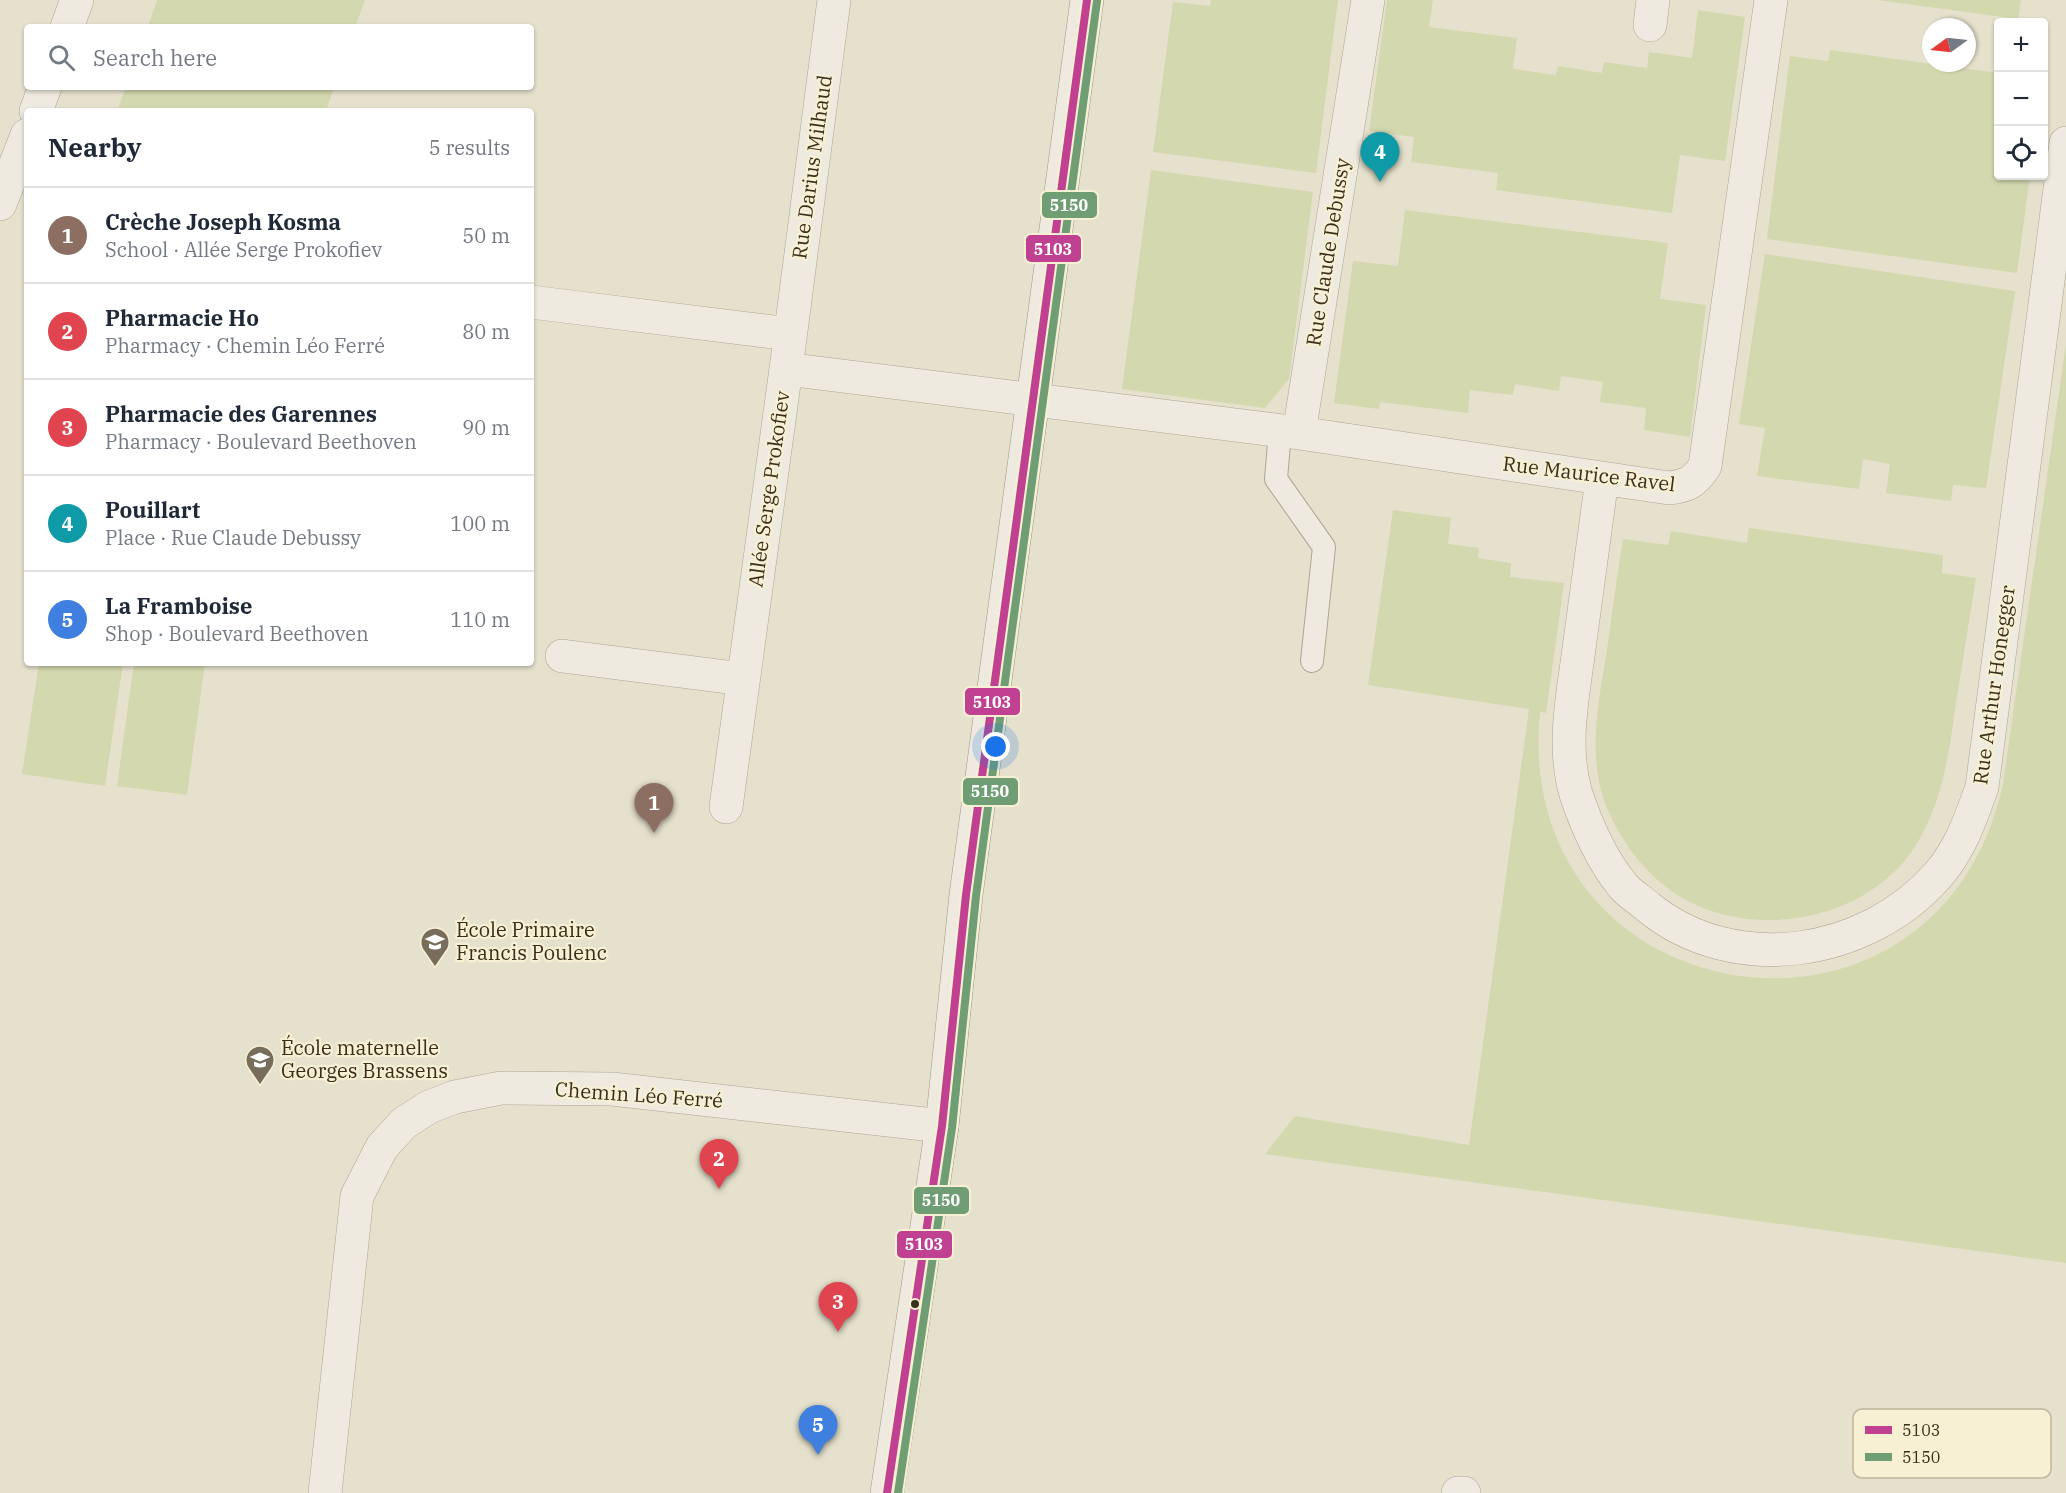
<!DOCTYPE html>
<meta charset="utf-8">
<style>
body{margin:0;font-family:"IBM Plex Serif",serif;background:#f2f2f3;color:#1f2937}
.controls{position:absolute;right:18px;top:18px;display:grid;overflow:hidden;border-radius:6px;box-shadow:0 2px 4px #0004}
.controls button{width:54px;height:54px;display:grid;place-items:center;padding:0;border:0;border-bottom:2px solid #e0e1e3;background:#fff;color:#1f2937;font:30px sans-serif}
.compass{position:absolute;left:1922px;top:18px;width:54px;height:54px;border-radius:50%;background:#fff;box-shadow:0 2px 4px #0004;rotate:255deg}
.you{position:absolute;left:996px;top:747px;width:21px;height:21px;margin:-15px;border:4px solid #fff;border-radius:50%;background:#1a73e8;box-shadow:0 0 0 9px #1a73e833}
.badge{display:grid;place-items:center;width:39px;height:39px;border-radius:50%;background:#111827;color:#fff;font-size:20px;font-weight:700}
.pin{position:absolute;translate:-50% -50px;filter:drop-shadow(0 2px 3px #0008)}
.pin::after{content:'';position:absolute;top:32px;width:21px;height:18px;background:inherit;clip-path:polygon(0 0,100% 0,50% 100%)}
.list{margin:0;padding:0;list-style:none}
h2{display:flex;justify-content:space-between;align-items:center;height:78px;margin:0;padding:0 24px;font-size:26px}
h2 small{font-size:20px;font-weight:400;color:#747a83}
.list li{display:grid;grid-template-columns:39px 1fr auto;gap:18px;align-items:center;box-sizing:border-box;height:96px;padding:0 24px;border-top:2px solid #e0e1e3}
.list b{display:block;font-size:22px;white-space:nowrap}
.list p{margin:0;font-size:20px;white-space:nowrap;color:#747a83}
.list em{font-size:20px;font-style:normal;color:#747a83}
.icon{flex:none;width:33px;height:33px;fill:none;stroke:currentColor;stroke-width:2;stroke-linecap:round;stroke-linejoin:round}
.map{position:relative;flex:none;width:2066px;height:1493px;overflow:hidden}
.search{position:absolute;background:#fff;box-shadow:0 2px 4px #0004;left:24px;top:24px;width:510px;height:66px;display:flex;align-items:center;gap:15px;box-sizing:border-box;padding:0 21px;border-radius:6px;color:#747a83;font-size:22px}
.panel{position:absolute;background:#fff;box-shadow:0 2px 4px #0004;left:24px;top:108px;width:510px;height:558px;border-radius:6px}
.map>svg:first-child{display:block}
.green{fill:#d3d8ae}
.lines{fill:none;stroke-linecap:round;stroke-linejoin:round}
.lane-casing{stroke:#aba596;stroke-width:24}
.street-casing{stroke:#aba596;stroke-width:34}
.secondary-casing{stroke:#9b9586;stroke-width:34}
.lane{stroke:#eeeadf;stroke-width:22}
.street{stroke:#eeeadf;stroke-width:33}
.secondary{stroke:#eeeadf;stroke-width:33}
.bus-1-casing{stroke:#f8f0d3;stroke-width:12}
.bus-2-casing{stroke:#f8f0d3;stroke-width:12}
.bus-1{stroke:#c04191;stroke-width:8}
.bus-2{stroke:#709e74;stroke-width:8}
.bus-dot{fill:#3b2e1d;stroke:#f8f0d3;stroke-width:2}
.labels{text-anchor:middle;stroke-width:4.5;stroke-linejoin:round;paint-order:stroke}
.street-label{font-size:20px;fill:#3b2e1d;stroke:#f8f0d3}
.poi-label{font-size:20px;fill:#3b2e1d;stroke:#f8f0d3;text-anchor:start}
.key{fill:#f8f0d3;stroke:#bfb69c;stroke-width:1.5}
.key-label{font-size:16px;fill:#3b2e1d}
.line-badge{stroke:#f8f0d3;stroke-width:2}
.badge-label{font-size:16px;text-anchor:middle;font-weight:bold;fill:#fff}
</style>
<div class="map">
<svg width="2066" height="1493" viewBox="0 0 2066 1493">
<rect width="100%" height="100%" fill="#e6e1cc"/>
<path class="green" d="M157 0H365L355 27H148Z
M1211 0H1338L1316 173 1153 152 1173 2 1210 6Z
M1387 0H1433L1429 27 1517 38 1513 69 1556 75 1558 66 1602 73 1604 62 1647 68 1649 52 1692 58 1698 10 1745 17 1725 161 1680 155 1672 213 1496 190 1498 173 1411 162 1414 137 1369 131Z
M1877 0H2021L2018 19Z
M1830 50 1998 73V176H2030L2017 273 1767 239 1790 56 1828 61Z
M126 87H334L326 111H117Z
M1151 170 1313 192 1289 379 1265 408 1122 389Z
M1405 210 1668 243 1660 299 1706 305 1690 437 1644 430 1646 408 1600 402 1603 382 1561 376 1559 391 1515 384 1513 395 1470 390 1468 413 1380 402 1379 409 1334 403 1353 261 1398 266Z
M1765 254 2015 291 1986 488 1953 485 1951 501 1886 493 1890 464 1863 459 1859 489 1757 476 1765 428 1739 424Z
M2066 344V1263L1265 1154 1295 1116 1469 1145 1529 709 1368 685 1393 510 1451 518 1448 544 1479 548 1478 558 1511 563 1510 577 1564 583 1546 713 1540 712C1510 1017 1937 1085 2003 784Z
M1749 528 1943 555 1942 573 1976 578C1969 620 1963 661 1956 703 1949 753 1943 801 1916 845 1871 917 1766 939 1692 903 1652 884 1620 843 1605 803 1587 754 1599 699 1607 650 1612 613 1617 576 1623 539L1668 545 1671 531 1747 543Z
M39 663H123L105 786 22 774Z
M134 663H205L187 795 117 786Z"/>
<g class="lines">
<g class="lane-casing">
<path id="lane" d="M1280 431 1276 479 1324 547 1312 661"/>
</g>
<g class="street-casing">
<path id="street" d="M1650 25 1653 0
M67 27 77 0
M36 111 45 87
M0 204 27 135
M531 302 790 334
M786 369 834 0
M1299 433 1368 0
M1602 479C1595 533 1587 587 1580 641 1574 691 1561 744 1576 794 1587 827 1601 859 1623 886 1630 894 1640 900 1648 907 1734 977 1866 957 1938 875 1960 850 1971 818 1982 787L2066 143
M562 656 743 679
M726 807 786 369 1299 433 1669 488C1687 486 1695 482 1705 466L1771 0
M325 1493 357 1196 382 1147 404 1123 429 1107 455 1097 501 1088 612 1089 942 1126
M1458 1493H1464"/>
</g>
<g class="secondary-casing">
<path id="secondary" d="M887 1493 942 1126 966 895 1087 0"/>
</g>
<use href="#lane" class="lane"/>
<use href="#street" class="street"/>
<use href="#secondary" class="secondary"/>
<g class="bus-1-casing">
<path id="bus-1" d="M887 1493 942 1126 966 895 1087 0"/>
</g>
<g class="bus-2-casing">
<path id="bus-2" d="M898 1493 952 1128 976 896 1097 1"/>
</g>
<use href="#bus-1" class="bus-1"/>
<use href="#bus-2" class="bus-2"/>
</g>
<defs>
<g id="school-pin" transform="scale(1.5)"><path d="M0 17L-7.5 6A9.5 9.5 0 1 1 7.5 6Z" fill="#776d5a" stroke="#f8f0d3"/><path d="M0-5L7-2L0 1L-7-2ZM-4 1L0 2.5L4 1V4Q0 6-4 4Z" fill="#fff"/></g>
</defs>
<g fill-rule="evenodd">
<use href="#school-pin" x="435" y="942"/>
<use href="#school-pin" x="260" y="1060"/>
</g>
<circle class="bus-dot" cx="915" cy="1304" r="5"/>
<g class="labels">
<g class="street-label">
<text transform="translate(812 167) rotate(-82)" y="7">Rue Darius Milhaud</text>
<text transform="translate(1328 252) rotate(-81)" y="7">Rue Claude Debussy</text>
<text transform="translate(1589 474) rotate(7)" y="7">Rue Maurice Ravel</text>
<text transform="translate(769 489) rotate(-82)" y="7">Allée Serge Prokofiev</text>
<text transform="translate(1994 685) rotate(-82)" y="7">Rue Arthur Honegger</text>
<text transform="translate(639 1095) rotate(4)" y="7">Chemin Léo Ferré</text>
</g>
<g class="poi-label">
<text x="456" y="937">École Primaire<tspan x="456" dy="23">Francis Poulenc</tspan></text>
<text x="281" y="1055">École maternelle<tspan x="281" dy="23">Georges Brassens</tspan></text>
</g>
</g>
<rect x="1853" y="1409" width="198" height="69" rx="9" class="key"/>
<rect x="1865" y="1426" width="27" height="8" fill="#c04191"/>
<rect x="1865" y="1453" width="27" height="8" fill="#709e74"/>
<g class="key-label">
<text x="1902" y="1436">5103</text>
<text x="1902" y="1463">5150</text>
</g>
<g class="line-badge">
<rect x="1041" y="191" width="57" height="28" rx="6" fill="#709e74"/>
<rect x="1025" y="234" width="57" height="29" rx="6" fill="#c04191"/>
<rect x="964" y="687" width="57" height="29" rx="6" fill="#c04191"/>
<rect x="962" y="777" width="57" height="29" rx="6" fill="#709e74"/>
<rect x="913" y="1186" width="57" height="29" rx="6" fill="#709e74"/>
<rect x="896" y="1230" width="57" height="29" rx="6" fill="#c04191"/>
</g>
<g class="badge-label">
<text x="1069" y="211">5150</text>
<text x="1053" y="255">5103</text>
<text x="992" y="708">5103</text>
<text x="990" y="797">5150</text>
<text x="941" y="1206">5150</text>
<text x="924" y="1250">5103</text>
</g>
</svg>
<div class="controls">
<button>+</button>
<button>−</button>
<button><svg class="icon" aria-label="locate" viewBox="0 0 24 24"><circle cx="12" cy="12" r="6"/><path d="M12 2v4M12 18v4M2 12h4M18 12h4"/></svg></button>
</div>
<svg class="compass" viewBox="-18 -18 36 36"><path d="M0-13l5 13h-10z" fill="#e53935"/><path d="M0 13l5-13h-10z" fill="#747a83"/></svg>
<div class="you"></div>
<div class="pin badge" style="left:654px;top:833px;background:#8d6e63">1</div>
<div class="pin badge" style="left:719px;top:1189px;background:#e0444e">2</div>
<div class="pin badge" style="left:838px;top:1332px;background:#e0444e">3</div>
<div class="pin badge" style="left:1380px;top:182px;background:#0f9aa8">4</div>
<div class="pin badge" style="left:818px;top:1455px;background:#3f7fe0">5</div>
<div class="search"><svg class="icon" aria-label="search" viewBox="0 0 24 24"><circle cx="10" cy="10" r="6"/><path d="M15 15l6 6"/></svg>Search here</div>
<section class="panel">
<h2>Nearby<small>5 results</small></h2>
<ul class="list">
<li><span class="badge" style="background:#8d6e63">1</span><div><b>Crèche Joseph Kosma</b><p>School · Allée Serge Prokofiev</p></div><em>50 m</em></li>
<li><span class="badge" style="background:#e0444e">2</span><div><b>Pharmacie Ho</b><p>Pharmacy · Chemin Léo Ferré</p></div><em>80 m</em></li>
<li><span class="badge" style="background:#e0444e">3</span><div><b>Pharmacie des Garennes</b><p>Pharmacy · Boulevard Beethoven</p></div><em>90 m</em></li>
<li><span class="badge" style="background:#0f9aa8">4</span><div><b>Pouillart</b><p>Place · Rue Claude Debussy</p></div><em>100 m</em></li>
<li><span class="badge" style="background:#3f7fe0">5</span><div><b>La Framboise</b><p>Shop · Boulevard Beethoven</p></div><em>110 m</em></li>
</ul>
</section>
</div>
